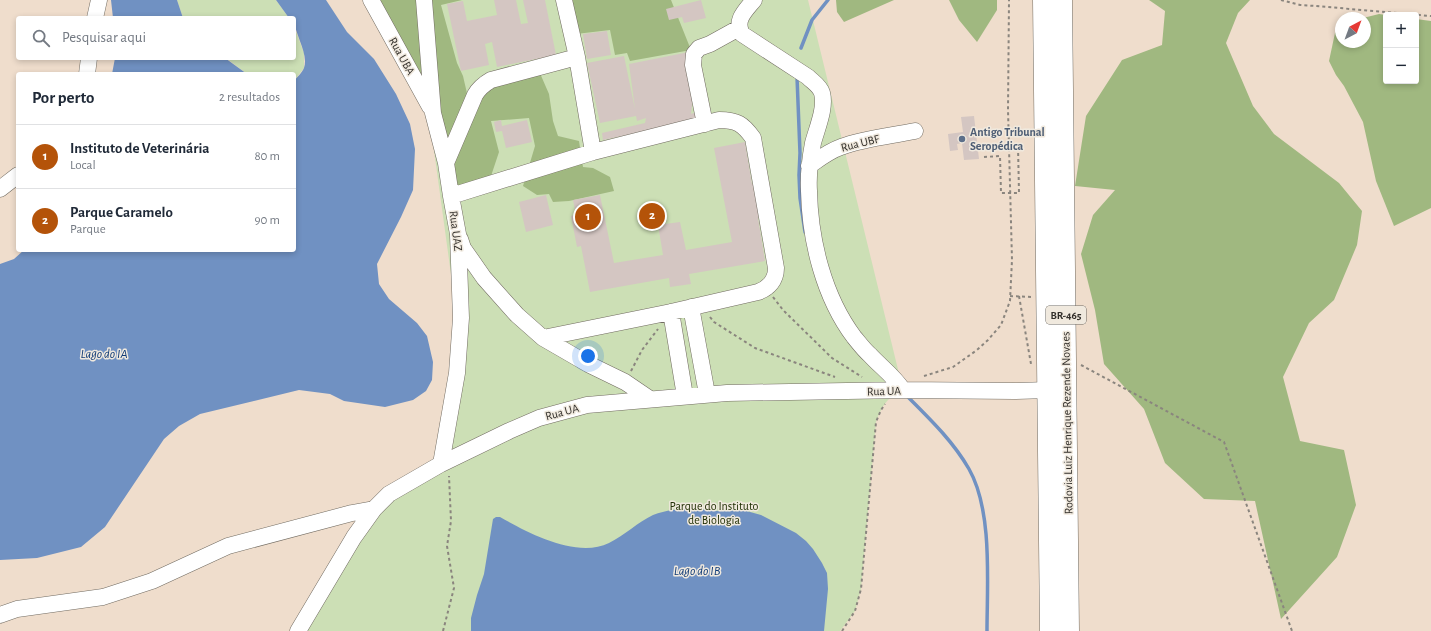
<!DOCTYPE html>
<html lang="pt">
<meta charset="utf-8">
<style>
body{margin:0;font-family:"Alegreya Sans",sans-serif;background:#f2f2f3;color:#1f2937}
.controls{position:absolute;right:12px;top:12px;display:grid;overflow:hidden;border-radius:4px;box-shadow:0 2px 6px #0003}
.controls button{width:36px;height:36px;display:grid;place-items:center;padding:0;border:0;border-bottom:1px solid #e0e1e3;background:#fff;color:#1f2937;font:20px sans-serif}
.compass{position:absolute;left:1335px;top:12px;width:36px;height:36px;border-radius:50%;background:#fff;box-shadow:0 2px 6px #0003;rotate:41deg}
.you{position:absolute;left:588px;top:356px;width:14px;height:14px;margin:-10px;border:3px solid #fff;border-radius:50%;background:#1a73e8;box-shadow:0 0 0 6px #1a73e833}
.badge{display:grid;place-items:center;width:26px;height:26px;border-radius:50%;background:#b45309;color:#fff;font-size:13px;font-weight:700}
.pin{position:absolute;translate:-50% -50%;border:2px solid #fff;box-shadow:0 1px 4px #0006}
.list{margin:0;padding:0;list-style:none}
h2{display:flex;justify-content:space-between;align-items:center;height:52px;margin:0;padding:0 16px;font-size:17px}
h2 small{font-size:13px;font-weight:400;color:#747a83}
.list li{display:grid;grid-template-columns:26px 1fr auto;gap:12px;align-items:center;box-sizing:border-box;height:64px;padding:0 16px;border-top:1px solid #e0e1e3}
.list b{display:block;font-size:15px;white-space:nowrap}
.list p{margin:0;font-size:13px;white-space:nowrap;color:#747a83}
.list em{font-size:13px;font-style:normal;color:#747a83}
.icon{flex:none;width:22px;height:22px;fill:none;stroke:currentColor;stroke-width:2;stroke-linecap:round;stroke-linejoin:round}
.map{position:relative;flex:none;width:1431px;height:631px;overflow:hidden}
.search{position:absolute;background:#fff;box-shadow:0 2px 6px #0003;left:16px;top:16px;width:280px;height:44px;display:flex;align-items:center;gap:10px;box-sizing:border-box;padding:0 14px;border-radius:4px;color:#747a83;font-size:15px}
.panel{position:absolute;background:#fff;box-shadow:0 2px 6px #0003;left:16px;top:72px;width:280px;height:180px;border-radius:4px}
.map>svg:first-child{display:block}
.education{fill:#efddcc;fill-rule:evenodd}
.green{fill:#ccdfb5}
.forest{fill:#a0b880}
.water{fill:#7091c2}
.lines{fill:none;stroke-linecap:round;stroke-linejoin:round}
.stream{stroke:#7091c2;stroke-width:3.5}
.building{fill:#d4c6c2}
.minor-casing{stroke:#716b61;stroke-width:17}
.highway-casing{stroke:#716b61;stroke-width:23}
.path{stroke:#8a857e;stroke-width:2;stroke-dasharray:3 3;stroke-linecap:butt}
.minor{stroke:#fff;stroke-width:16}
.highway{stroke:#fff;stroke-width:22}
.service-dot{fill:#5c6f8a;stroke:#f0e9de;stroke-width:1.5}
.labels{text-anchor:middle;stroke-width:3;stroke-linejoin:round;paint-order:stroke}
.shield{fill:#f0e9de;stroke:#6a6660;stroke-width:1}
.shield-label{font-size:11px;font-weight:bold;fill:#312e2a}
.street-label{font-size:12px;fill:#312e2a;stroke:#f0e9de}
.service-label{font-size:12px;font-weight:bold;fill:#4e5e75;stroke:#f0e9de;text-anchor:start}
.park-label{font-size:12px;fill:#223106;stroke:#f0e9de}
.water-label{font-size:13px;font-style:italic;fill:#113c78;stroke:#f0e9de}
</style>
<div class="map">
<svg width="1431" height="631" viewBox="0 0 1431 631">
<rect width="100%" height="100%" fill="#f0e9de"/>
<path class="education" d="M0 0H1431V631H0ZM1386 15H1416V81H1386ZM18 18H294V58H18ZM1341 18H1365V42H1341ZM18 74H294V250H18Z"/>
<path class="green" d="M177 0H276L289 18H183Z
M399 0H808L903 390C886 399 883 404 876 422L861 589 855 611 840 631H298L374 509 441 464 456 311 430 121Z
M294 26 304 53V68L294 81V74H247L226 58H294Z"/>
<path class="forest" d="M374 0H462L441 5 457 63 463 76 469 102 492 84 539 71 549 94 553 121 558 136 579 141 583 167 593 168 610 177 614 191 569 201 553 202 549 194 537 195 523 186 535 146 529 118 491 121 499 152 489 182 453 193 442 129Z
M564 0H671L691 50 630 61 627 53 615 55 610 30 576 34Z
M836 0H894L844 22 837 12Z
M949 0H997V10L977 42 959 20Z
M1149 0H1250L1238 13 1226 43 1253 106 1274 134 1339 183 1362 211 1357 245 1334 300 1309 323 1283 377 1300 441 1344 450 1356 505 1337 557 1281 619 1255 501 1204 499 1165 463 1144 409 1104 364 1095 310 1081 254 1093 215 1115 190 1075 186 1086 116 1122 60 1162 45 1165 11Z
M1379 14 1386 15V81H1416V19L1431 21V208L1394 226 1376 181 1363 122 1344 86 1336 75 1329 61 1335 33 1341 28V42H1365V18H1363Z"/>
<path class="water" d="M111 0H177L183 18H113Z
M276 0H326L347 32 374 59 396 94 410 124 415 149 413 190 401 217 377 264 379 284 389 299 417 323 427 336 433 362 432 380 426 391 413 400 385 407 344 401 330 394 299 390 200 414 179 426 164 439 105 527 81 547 37 558 0 560V264L14 259 24 250H294V81C297 77 302 73 304 68 309 53 294 34 294 18H289Z
M115 58H225L247 74H112Z
M692 508 716 511 743 510 761 515 796 533 806 541 813 549 822 563 827 573 828 589 824 631H471V618L477 595 484 574 493 519 496 517H500C528 533 577 559 609 543 625 535 638 522 653 515 666 510 679 509 692 508Z"/>
<g class="lines">
<path class="stream" d="M801 48 812 20 828 0
M797 77 800 153 799 175 800 198 805 232
M906 395C929 418 953 441 969 469 993 511 987 584 987 631"/>
</g>
<path class="building" d="M494 0H516L521 24 528 23 523 0H545L556 55 497 67 492 42 485 44 489 65 461 71 447 4 463 1 467 21 497 15Z
M701 0 706 18 684 23 682 17 669 20 666 9Z
M607 31 611 55 587 59 583 34Z
M689 52 693 99 691 114 696 112 699 120 603 140 602 133 645 123 646 118 637 121 636 116 600 123 587 63 624 56 635 109 629 64Z
M974 116 979 159 964 160 962 143 957 144 958 150 950 151 948 134 963 132 961 117Z
M501 120 502 126 527 120 532 142 506 148 502 131 496 132 494 122Z
M745 142 752 184 756 183 763 217 758 218 765 261 689 274 691 284 670 287 669 278 590 292 581 246 577 247 571 216 576 215 573 200 600 195 614 263 663 255 658 225 680 222 686 250 732 242 714 148Z
M546 195 553 225 526 232 519 202Z"/>
<g class="lines">
<g class="minor-casing">
<path id="minor" d="M371 0 430 107
M424 0 433 113 446 163 451 196 458 234 461 318 457 373 441 464
M564 0 577 57 593 152
M754 0C746 10 734 20 742 34L808 77C813 82 820 86 822 93 826 108 817 128 813 143 810 159 808 175 809 191 810 241 824 297 854 337 859 343 864 350 870 355 881 367 894 376 903 390
M95 18 99 0
M87 74 89 58
M705 124 693 65 694 54 699 48 710 44 739 28
M446 163 475 95C479 88 484 84 491 80L577 57
M809 166C819 159 829 151 841 147 865 138 891 136 915 131
M0 189 18 175
M451 196 593 152 719 120C737 120 743 124 753 138L776 268C776 280 769 288 758 292L671 312 543 338
M460 239 463 248 484 278 517 315 543 338 588 364 625 382 650 399
M691 307 707 394
M671 312 685 396
M0 615 17 609 103 597 152 581 228 546 352 513 374 509
M298 631 354 537 374 509 389 494 441 464 509 431 539 418 587 405 727 393 903 390 1015 391 1049 390"/>
</g>
<g class="highway-casing">
<path id="highway" d="M1044 0 1051 631
M1061 0 1068 631"/>
</g>
<path class="path" d="M1281 0 1300 5 1316 6 1431 16
M984 157 1000 156 1001 193H1019L1018 146H1021
M1010 296 1032 297
M1019 296 1031 364
M773 297 783 310 832 358 862 377
M710 317 714 322 755 348 835 377
M1081 365 1224 442 1292 631
M631 371 642 350 658 329
M924 376 953 367 977 350 988 340 1001 325 1010 301 1012 260 1008 110 1009 0
M443 631 454 588 447 546 451 521 449 476
M842 631 855 611 861 589 876 422 881 410 885 404"/>
<use href="#minor" class="minor"/>
<use href="#highway" class="highway"/>
</g>
<circle class="service-dot" cx="962" cy="139" r="4"/>
<g class="labels">
<rect class="shield" x="1046" y="306" width="40" height="18" rx="3"/>
<g class="shield-label">
<text x="1066" y="319">BR-465</text>
</g>
<g class="street-label">
<text transform="translate(402 56) rotate(61)" y="4">Rua UBA</text>
<text transform="translate(860 143) rotate(-14)" y="4">Rua UBF</text>
<text transform="translate(456 231) rotate(83)" y="4">Rua UAZ</text>
<text transform="translate(884 391) rotate(-2)" y="4">Rua UA</text>
<text transform="translate(562 412) rotate(-15)" y="4">Rua UA</text>
<text transform="translate(1067 423) rotate(-91)" y="4">Rodovia Luiz Henrique Rezende Novaes</text>
</g>
<g class="service-label">
<text x="970" y="136">Antigo Tribunal<tspan x="970" dy="14">Seropédica</tspan></text>
</g>
<g class="park-label">
<text x="714" y="510">Parque do Instituto<tspan x="714" dy="14">de Biologia</tspan></text>
</g>
<g class="water-label">
<text x="104" y="358">Lago do IA</text>
<text x="697" y="575">Lago do IB</text>
</g>
</g>
</svg>
<div class="controls">
<button>+</button>
<button>−</button>
</div>
<svg class="compass" viewBox="-18 -18 36 36"><path d="M0-13l5 13h-10z" fill="#e53935"/><path d="M0 13l5-13h-10z" fill="#747a83"/></svg>
<div class="you"></div>
<div class="pin badge" style="left:588px;top:217px">1</div>
<div class="pin badge" style="left:652px;top:216px">2</div>
<div class="search"><svg class="icon" aria-label="search" viewBox="0 0 24 24"><circle cx="10" cy="10" r="6"/><path d="M15 15l6 6"/></svg>Pesquisar aqui</div>
<section class="panel">
<h2>Por perto<small>2 resultados</small></h2>
<ul class="list">
<li><span class="badge">1</span><div><b>Instituto de Veterinária</b><p>Local</p></div><em>80 m</em></li>
<li><span class="badge">2</span><div><b>Parque Caramelo</b><p>Parque</p></div><em>90 m</em></li>
</ul>
</section>
</div>
